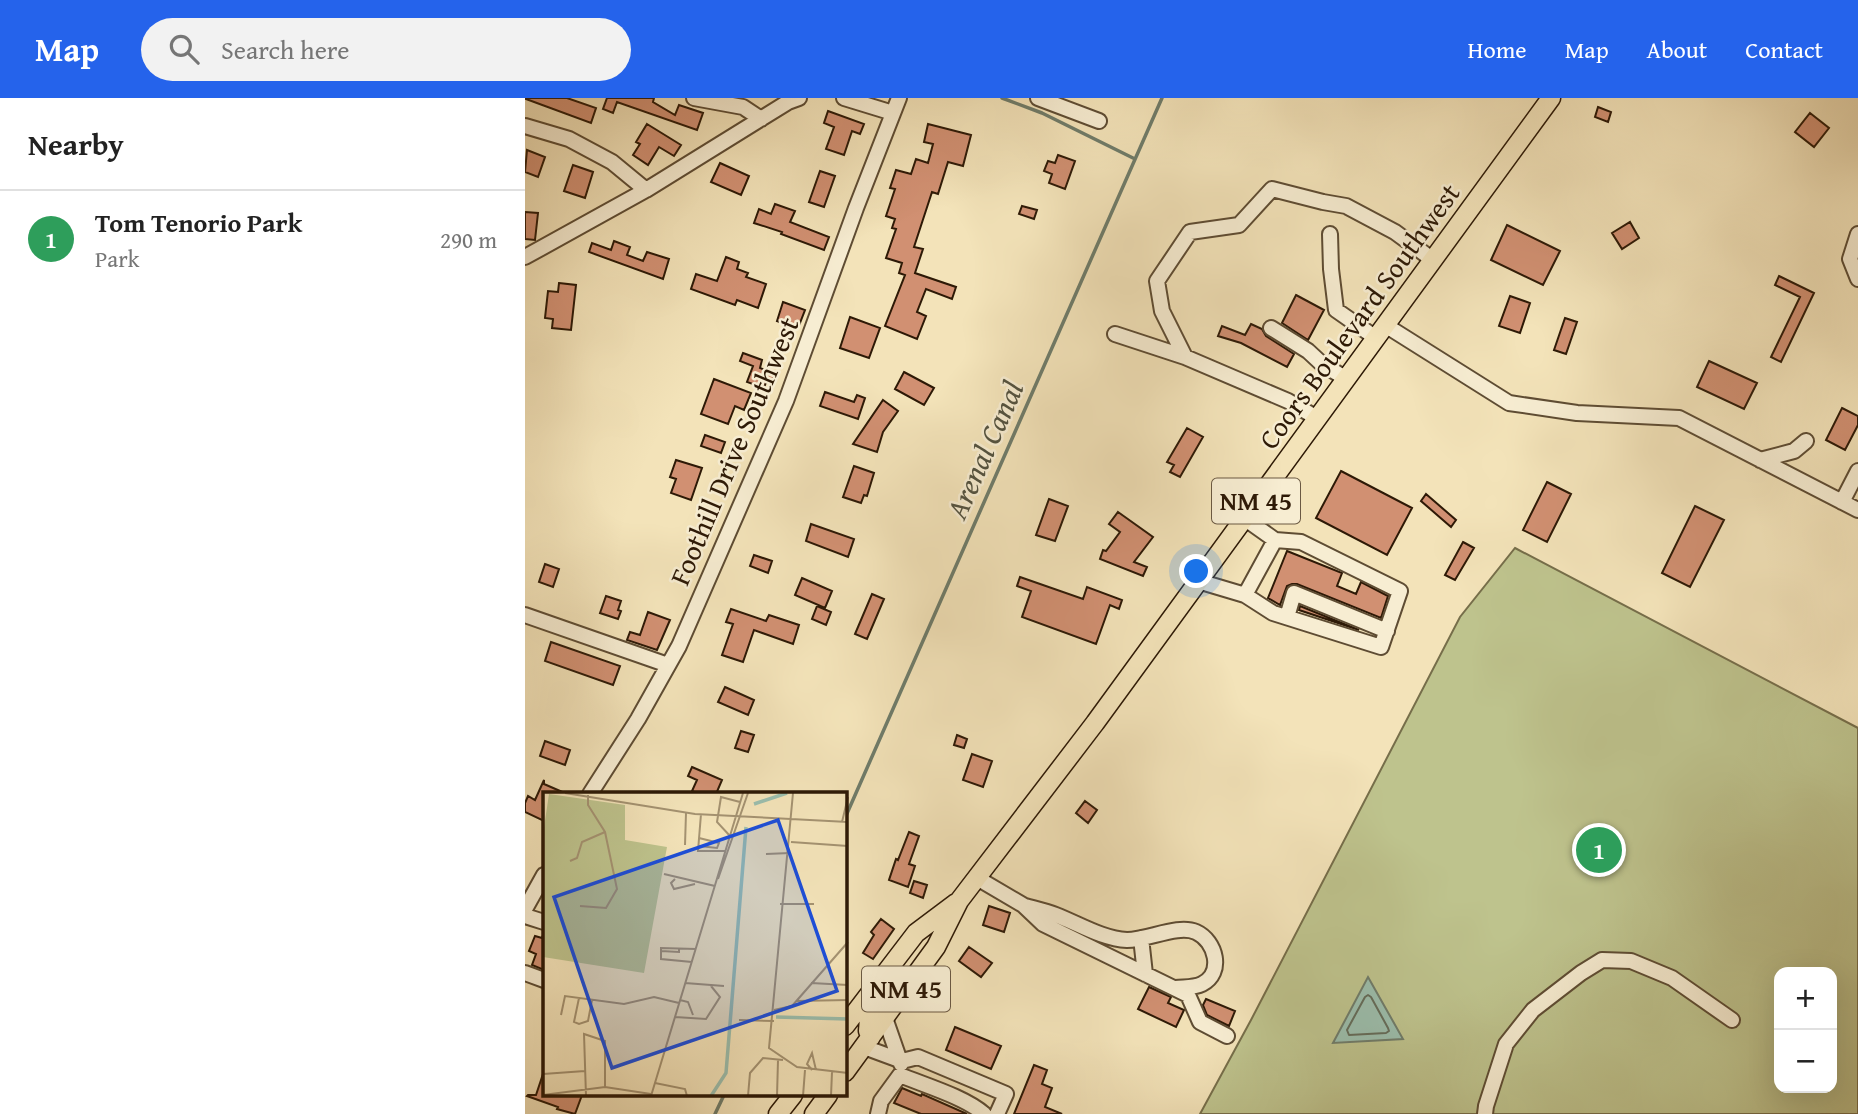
<!DOCTYPE html>
<meta charset="utf-8">
<style>
body{margin:0;font-family:"Gentium Book Plus",serif;background:#f2f2f2;color:#222}
.controls{position:absolute;right:21px;bottom:21px;display:grid;overflow:hidden;border-radius:14px;box-shadow:0 7px 28px #0002}
.controls button{width:63px;height:63px;display:grid;place-items:center;padding:0;border:0;border-bottom:2px solid #e0e0e0;background:#fff;color:#222;font:35px sans-serif}
.you{position:absolute;left:672px;top:474px;width:24px;height:24px;margin:-18px;border:5px solid #fff;border-radius:50%;background:#1a73e8;box-shadow:0 0 0 10px #1a73e833}
.badge{display:grid;place-items:center;width:46px;height:46px;border-radius:50%;background:#2563eb;color:#fff;font-size:23px;font-weight:700}
.pin{position:absolute;translate:-50% -50%;border:4px solid #fff;box-shadow:0 2px 7px #0006}
.list{margin:0;padding:0;list-style:none}
h2{display:flex;justify-content:space-between;align-items:center;height:91px;margin:0;padding:0 28px;font-size:30px}
h2 small{font-size:23px;font-weight:400;color:#767676}
.list li{display:grid;grid-template-columns:46px 1fr auto;gap:21px;align-items:center;box-sizing:border-box;height:98px;padding:0 28px;border-top:2px solid #e0e0e0}
.list b{display:block;font-size:26px;white-space:nowrap}
.list p{margin:0;font-size:23px;white-space:nowrap;color:#767676}
.list em{font-size:23px;font-style:normal;color:#767676}
.icon{flex:none;width:38px;height:38px;fill:none;stroke:currentColor;stroke-width:2;stroke-linecap:round;stroke-linejoin:round}
.map{position:relative;flex:none;width:1333px;height:1016px;overflow:hidden}
header{display:flex;align-items:center;gap:42px;box-sizing:border-box;height:98px;padding:0 35px;background:#2563eb;color:#fff}
header strong{font-size:33px}
nav{display:flex;gap:38px;margin-inline-start:auto;font-size:24px}
.search{width:490px;height:63px;background:#f2f2f2;display:flex;align-items:center;gap:18px;box-sizing:border-box;padding:0 24px;border-radius:38px;color:#767676;font-size:26px}
main{display:flex}
aside{flex:1;background:#fff}
.map>svg:first-child{display:block}
.green{fill:#bec38d;stroke:#766e4a;stroke-width:2;fill-rule:evenodd}
.water{fill:#9bbead;stroke:#6f7c6a;stroke-width:2}
.lines{fill:none;stroke-linecap:round;stroke-linejoin:round}
.shore{stroke:#646c5a;stroke-width:2}
.stream{stroke:#6f7c6a;stroke-width:3.5}
.building{fill:#d19072;stroke:#2d1906;stroke-width:2}
.minor-casing{stroke:#5e4c33;stroke-width:18}
.major-casing{stroke:#2d1906;stroke-width:21}
.minor{stroke:#f7edd2;stroke-width:14}
.major{stroke:#f3e3b9;stroke-width:18}
.labels{text-anchor:middle;stroke-width:5;stroke-linejoin:round;paint-order:stroke}
.shield{fill:#f7edd2;stroke:#6a5943;stroke-width:2}
.shield-label{font-size:26px;font-weight:bold;fill:#2d1906}
.street-label{font-size:28px;fill:#2d1906;stroke:#f7edd2}
.water-label{font-size:30px;font-style:italic;fill:#545340;stroke:#f7edd2}
.inset-river{fill:none;stroke:#9bbead;stroke-width:3.5}
.inset-road{fill:none;stroke:#a49271;stroke-width:2}
.view{fill:#1d4ed8;fill-opacity:0.15;stroke:#1d4ed8;stroke-width:3.5}
.inset-edge{fill:none;stroke:#2d1906;stroke-width:3.5}
</style>
<header>
<strong>Map</strong>
<div class="search"><svg class="icon" aria-label="search" viewBox="0 0 24 24"><circle cx="10" cy="10" r="6"/><path d="M15 15l6 6"/></svg>Search here</div>
<nav><a>Home</a><a>Map</a><a>About</a><a>Contact</a></nav>
</header>
<main>
<aside>
<h2>Nearby<small></small></h2>
<ul class="list">
<li><span class="badge" style="background:#2e9e5b">1</span><div><b>Tom Tenorio Park</b><p>Park</p></div><em>290 m</em></li>
</ul>
</aside>
<div class="map">
<svg width="1333" height="1016" viewBox="0 0 1333 1016">
<rect width="100%" height="100%" fill="#f3e3b9"/>
<filter id="stains"><feTurbulence type="fractalNoise" baseFrequency=".00286" numOctaves="4"/><feColorMatrix values="0 0 0 0 .2 0 0 0 0 .09 0 0 0 0 .02 0 0 0 .5 -.17"/></filter>
<radialGradient id="worn" r=".72"><stop offset=".6" stop-color="#630" stop-opacity="0"/><stop offset="1" stop-color="#630" stop-opacity=".3"/></radialGradient>
<path class="green" d="M990 450 1333 630V1016H675L726 922 935 519ZM1254 874H1307V990H1254Z"/>
<path class="water" d="M843 879 878 941 808 945Z"/>
<g class="lines">
<path class="shore" d="M843 897 846 899 863 930 864 933 861 935 824 937 822 932 840 899Z"/>
<path class="stream" d="M477 0 517 15 610 61
M320 720 637 0
M190 1016 199 997"/>
</g>
<path class="building" d="M1 0H42L71 10 66 25 1 1Z
M82 0H129L128 4 150 17 154 7 178 15 172 32 92 4 88 15 78 11Z
M1073 9 1086 14 1083 24 1070 19Z
M303 13 339 26 335 36 327 33 319 57 301 51 309 29 299 25Z
M1285 15 1304 30 1289 49 1270 34Z
M122 26 156 47 149 58 134 49 123 67 108 57 115 46 111 44Z
M403 26 446 37 438 68 423 64 413 96 407 94 389 149 398 151 390 175 431 189 427 201 401 191 392 214 401 218 392 241 360 228 380 177 374 175 377 165 361 160 371 131 367 130 370 121 361 118 370 91 365 90 371 72 386 76 391 61 403 65 408 46 399 44Z
M2 52 20 59 13 79 0 74Z
M533 57 550 63 540 91 524 85 527 76 519 73 523 63 530 65Z
M195 65 224 78 216 97 186 84Z
M48 67 68 74 60 100 39 93Z
M295 73 310 78 299 109 284 104Z
M250 106 270 113 265 124 304 139 299 152 256 136 257 134 229 125 234 111 246 116Z
M497 108 512 112 509 121 494 116Z
M0 114 13 115 10 142 0 141Z
M1105 124 1114 140 1097 151 1087 135Z
M982 127 1035 153 1018 187 966 162Z
M89 143 105 149 102 157 118 163 122 154 144 161 138 181 64 154 67 145 86 152Z
M201 159 214 164 212 171 223 175 221 179 241 186 233 210 212 202 210 207 166 191 171 176 192 183Z
M1254 178 1289 195 1256 264 1246 259 1275 199 1250 187Z
M34 185 51 187 46 232 27 230 28 221 20 220 23 193 33 194Z
M771 197 799 212 783 242 757 225Z
M985 198 1005 205 995 235 974 228Z
M258 204 280 212 273 230 252 223Z
M325 219 355 230 344 260 315 250Z
M1040 220 1052 224 1041 256 1029 252Z
M726 226 737 231 741 238 769 256 762 269 716 245 693 238 697 228 720 237Z
M218 255 237 262 235 270 250 276 246 286 241 284 239 290 222 284 228 268 215 263Z
M1184 263 1232 285 1219 311 1172 289Z
M379 274 409 290 399 307 370 291Z
M189 281 226 295 219 312 210 308 203 326 176 316Z
M300 294 329 304 332 297 340 300 333 321 295 308Z
M358 302 373 313 358 334 352 354 328 346Z
M1317 310 1333 318V327L1320 352 1301 342Z
M662 330 678 339 655 379 645 374 649 367 642 364Z
M180 337 200 344 196 355 176 348Z
M151 362 177 370 166 402 146 395 151 381 145 379Z
M329 368 349 375 342 398 339 397 336 405 318 399Z
M816 373 887 410 862 457 791 420Z
M1022 384 1046 396 1022 444 998 432Z
M901 396 931 422 926 429 896 403Z
M524 401 543 408 530 443 511 437Z
M1170 408 1199 422 1165 489 1137 475Z
M593 414 628 439 609 464 622 469 618 478 575 461 578 452 581 453 595 434 584 426Z
M286 426 329 441 323 459 281 443Z
M938 444 949 450 930 482 920 477Z
M762 453 817 475 812 488 831 496 836 484 863 498 856 520 772 486H767L762 488 755 507 743 500Z
M229 457 247 463 243 475 225 468Z
M20 466 34 471 28 489 14 484Z
M495 479 558 501 562 489 597 502 594 511 585 507 571 546 497 519 506 493 492 488Z
M277 480 307 493 300 510 270 497Z
M347 496 359 501 342 541 330 536Z
M81 498 96 503 93 512 96 513 93 521 75 515Z
M292 508 306 514 301 527 287 521Z
M775 508 834 532 774 512Z
M206 511 241 523 244 517 274 527 268 546 229 532 218 564 197 557 208 526 201 524Z
M123 514 145 522 132 552 102 542 105 534 115 537Z
M26 544 95 568 88 587 20 563Z
M200 589 229 602 223 617 193 604Z
M216 633 229 637 223 654 210 650Z
M432 637 442 641 439 650 429 647Z
M20 643 45 652 40 667 15 658Z
M447 656 467 663 458 689 438 682Z
M167 669 197 682 191 696H174L167 693 172 682 163 678Z
M19 682V686L42 696H19V723L0 714V705L3 698 10 702Z
M560 703 572 712 563 725 551 715Z
M384 734 394 738 384 766 390 768 383 789 364 782 371 761 373 762Z
M389 783 402 787 398 800 385 795Z
M464 808 485 815 479 834 458 827Z
M356 821 369 831 348 861 338 855 349 837 346 834Z
M18 837H19V872L7 867 11 856 4 853 10 838 17 840Z
M444 849 467 865 456 879 434 863Z
M624 889 646 899 643 905 659 912 651 929 613 911Z
M681 901 710 913 704 928 682 917 678 907Z
M430 929 476 948 466 971 421 952Z
M509 967 522 972 517 986 527 990 520 1009 537 1016H489Z
M18 976H19V997H57L50 1016 32 1011 33 1009 2 998 3 997H11Z
M377 990 396 998 397 996 442 1016H396L369 1005Z"/>
<g class="lines">
<g class="minor-casing">
<path id="minor" d="M169 0 218 9 236 21
M319 0 368 15
M513 0 574 23
M0 28 44 41 87 64 121 92
M805 136 806 171 811 212 851 240
M1333 136 1325 161 1333 181
M0 159 121 92 263 4 274 0
M860 227 984 305 1052 315 1154 320 1333 412
M746 230 783 253 797 266 820 280
M590 236 660 259 763 303 792 320
M660 259 637 213 632 183 665 134 714 127 747 91 798 104 821 108 870 134 908 162
M1235 362 1269 353 1281 343
M1317 404 1333 373
M673 483 720 497 748 515 856 549 875 493 776 444 750 442 719 420
M720 497 750 442
M0 517 143 567
M762 519 769 495 862 533
M65 696 113 621 154 548 261 303 331 110 374 0
M452 780 498 807 518 826 663 897 675 924 702 938
M500 808C511 811 521 813 531 817 554 826 578 841 602 842 623 842 653 826 671 834 691 843 699 875 677 886 669 890 659 889 651 890
M0 811 19 777
M0 818 19 824
M616 840 620 876
M0 875 19 882
M360 920 376 966
M339 949 377 963 393 959 481 996 472 1016
M353 1016 356 1003 375 977C399 987 440 999 459 1016
M960 1016 961 1008 981 946 1008 912 1056 875 1077 862 1106 863 1147 880 1207 922"/>
</g>
<g class="major-casing">
<path id="major" d="M320 928 391 835 431 805
M346 939 343 933 344 920 372 876
M320 974 411 849 434 803 570 625 1026 0
M253 1016 268 997
M289 1016 303 997"/>
</g>
<use href="#minor" class="minor"/>
<use href="#major" class="major"/>
</g>
<g class="labels">
<g class="shield">
<rect x="687" y="380.5" width="88" height="45" rx="5"/>
<rect x="337" y="868.5" width="88" height="45" rx="5"/>
</g>
<g class="shield-label">
<text x="731" y="412">NM 45</text>
<text x="381" y="900">NM 45</text>
</g>
<g class="street-label">
<text transform="translate(834 218) rotate(-54)" y="10">Coors Boulevard Southwest</text>
<text transform="translate(209 353) rotate(-67)" y="10">Foothill Drive Southwest</text>
</g>
<g class="water-label">
<text transform="translate(460 352) rotate(-66)" y="10">Arenal Canal</text>
</g>
</g>
<g transform="translate(18 694)">
<rect width="304" height="304" fill="#f3e3b9"/>
<path d="M6 2 82 13V48L124 55 101 181 0 165V42Z" fill="#bec38d"/>
<path class="inset-river" d="M211 12 244 1M233 225 305 227M168 304 183 281 203 35"/>
<path class="inset-road" d="M22 1 152 22 305 30M250 1 226 256 254 275 305 281M158 22 155 59H182M299 30 305 5M187 44 174 30 178 5 197 10M248 50 305 54M142 53 143 21M156 54 174 56 176 51 156 46M223 62 247 61M27 69 34 66 39 50 62 40M121 82 172 94M132 87 128 91 131 97 152 92M175 87 205 1M237 112H271M37 114 63 116 74 97 62 40 45 13V3M118 159 136 160V156M149 170 118 167V156L153 157M142 191 181 194M268 191 305 193M36 206 31 230 36 232 45 229 49 208M137 208 145 210 150 223M253 209 305 208M231 218 249 214 305 150M18 223 22 204 81 212 111 205 136 211M132 225 163 227 177 205 168 194M196 228 231 229M269 278 264 272 269 261 273 278M0 282 42 279M112 291 142 297 144 304M0 303 62 295 108 302M43 304 41 242 62 249V295M108 304 200 1M205 304 207 281 220 266 240 268M234 304 235 268M260 304 262 278M288 304 289 280"/>
<path class="view" d="M235 28 294 199 69 276 11 105Z"/>
<rect width="304" height="304" class="inset-edge"/>
</g>
<rect width="100%" height="100%" filter="url(#stains)"/>
<rect width="100%" height="100%" fill="url(#worn)"/>
</svg>
<div class="controls">
<button>+</button>
<button>−</button>
</div>
<div class="you"></div>
<div class="pin badge" style="left:1074px;top:752px;background:#2e9e5b">1</div>
</div>
</main>
